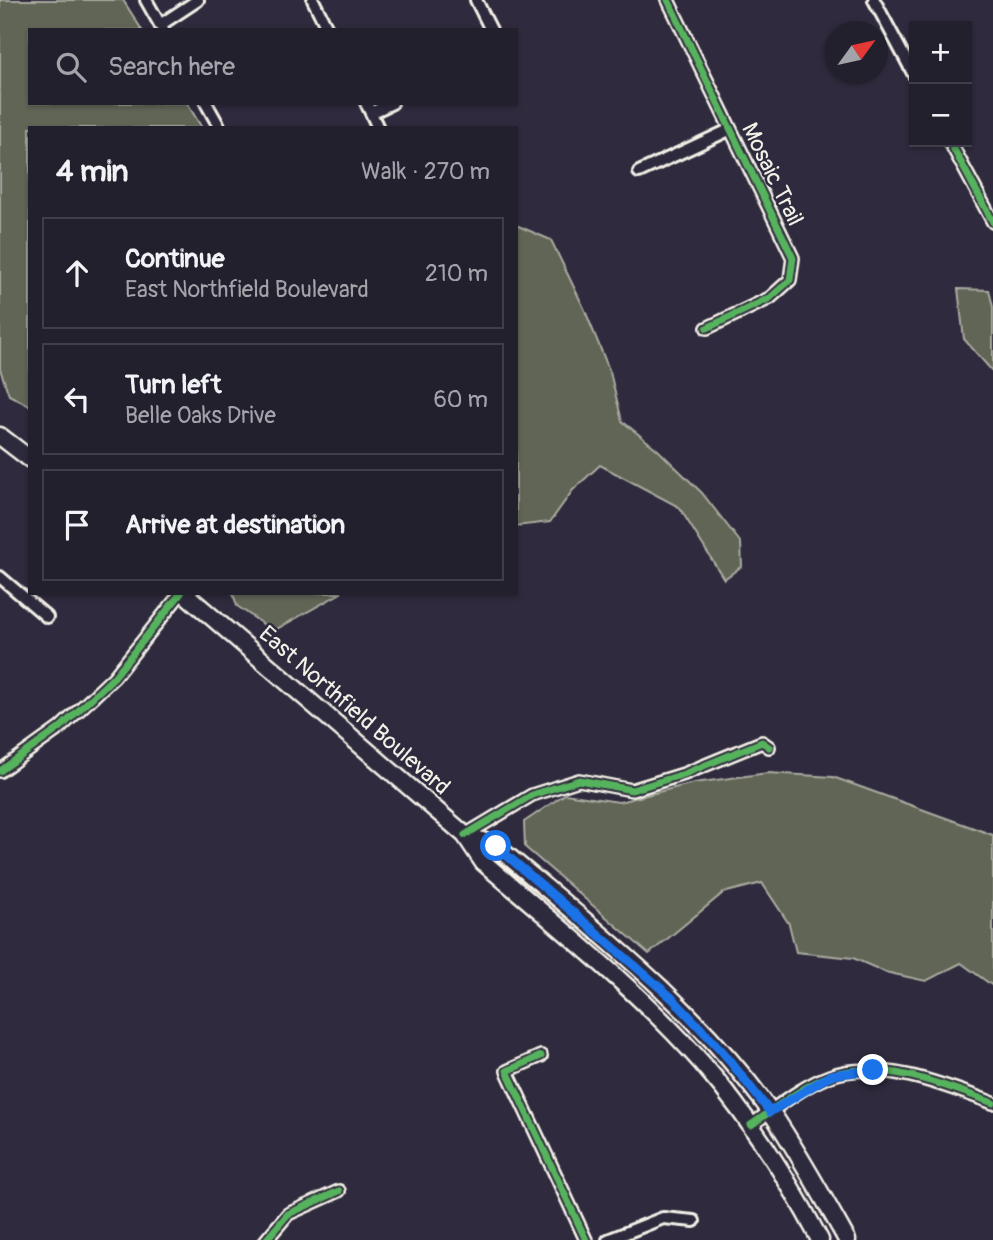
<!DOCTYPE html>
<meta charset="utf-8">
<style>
body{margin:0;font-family:Pangolin,sans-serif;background:#2f2d3a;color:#f1f3f6}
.controls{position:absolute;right:21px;top:21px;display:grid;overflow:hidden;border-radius:0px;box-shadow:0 2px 5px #0004}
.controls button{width:63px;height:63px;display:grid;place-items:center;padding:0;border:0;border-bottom:2px solid #403e4a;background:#23202e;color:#f1f3f6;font:35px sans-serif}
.compass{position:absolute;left:825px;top:21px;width:63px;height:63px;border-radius:50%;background:#23202e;box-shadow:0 2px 5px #0004;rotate:57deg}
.stop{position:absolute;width:21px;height:21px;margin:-16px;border:5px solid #1a73e8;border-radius:50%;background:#fff}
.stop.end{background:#1a73e8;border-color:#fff;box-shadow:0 2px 7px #0008}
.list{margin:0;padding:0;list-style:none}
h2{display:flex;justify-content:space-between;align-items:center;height:91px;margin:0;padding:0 28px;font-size:30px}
h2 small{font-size:23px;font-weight:400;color:#a3a3aa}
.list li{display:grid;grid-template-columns:46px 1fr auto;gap:21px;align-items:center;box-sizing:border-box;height:112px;margin:0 14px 14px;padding:0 14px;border:2px solid #403e4a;border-radius:0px}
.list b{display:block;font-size:26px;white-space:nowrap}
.list p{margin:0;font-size:23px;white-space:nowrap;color:#a3a3aa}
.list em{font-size:23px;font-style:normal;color:#a3a3aa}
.icon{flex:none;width:38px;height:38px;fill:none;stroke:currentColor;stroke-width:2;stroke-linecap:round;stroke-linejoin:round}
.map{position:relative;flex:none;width:993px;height:1240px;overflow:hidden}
.search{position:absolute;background:#23202e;box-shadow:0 2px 5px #0004;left:28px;top:28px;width:490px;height:77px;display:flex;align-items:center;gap:18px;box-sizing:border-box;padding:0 24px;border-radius:0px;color:#a3a3aa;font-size:26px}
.panel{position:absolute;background:#23202e;box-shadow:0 2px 5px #0004;left:28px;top:126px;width:490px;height:469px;border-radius:0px}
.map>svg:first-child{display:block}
.green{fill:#616557;stroke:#aaaba0;stroke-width:2}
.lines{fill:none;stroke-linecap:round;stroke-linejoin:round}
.street-casing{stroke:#f4f1e8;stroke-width:16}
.secondary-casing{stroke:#f4f1e8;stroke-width:21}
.street{stroke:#2f2a3d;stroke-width:10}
.secondary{stroke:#2f2a3d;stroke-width:16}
.cycleway-casing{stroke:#2f2a3d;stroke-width:11}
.cycleway{stroke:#56b35d;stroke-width:7}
.route{stroke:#1a73e8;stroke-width:9}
.labels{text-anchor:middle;stroke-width:5;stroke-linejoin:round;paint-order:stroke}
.street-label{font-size:23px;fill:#f4f1e8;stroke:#2f2a3d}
</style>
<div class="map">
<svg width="993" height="1240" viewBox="0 0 993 1240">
<rect width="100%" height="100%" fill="#2f2a3d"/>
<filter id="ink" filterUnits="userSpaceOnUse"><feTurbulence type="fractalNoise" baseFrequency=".0143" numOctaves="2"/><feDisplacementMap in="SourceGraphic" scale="14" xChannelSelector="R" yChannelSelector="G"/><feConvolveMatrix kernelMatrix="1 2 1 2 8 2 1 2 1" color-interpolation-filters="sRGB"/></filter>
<g filter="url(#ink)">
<path class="green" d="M0 0H123L142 30H30V103H187L202 128H30V406L9 395 0 369Z
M516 225 551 240 584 308 610 372 622 421 658 450 702 493 741 543 742 566 724 579 679 507 600 465 573 490 550 522 516 526Z
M958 289 989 290 993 307V372L964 339Z
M233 593H341L273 631 237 606Z
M768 773 833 777 993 835V986L961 963 926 981 885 972 853 958 796 952 789 924 762 883 723 893 649 954 525 847 524 822 565 794 619 802 694 783Z"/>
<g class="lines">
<g class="street-casing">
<path id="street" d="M146 0 163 30
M313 0 328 30
M476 0 491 30
M668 0 793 258 790 280 770 298 707 328
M874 0 914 75
M160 25 198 0
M206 103 220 128
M366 103 371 113 392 103
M371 113 378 128
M950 142 993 222
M639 172 729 130
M0 577 47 617
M0 771 60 728 114 677 181 593
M465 835 532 795 579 780 632 790 684 774 762 742 769 747
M541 1056 507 1071 586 1240
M751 1125C776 1108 802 1086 830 1076 878 1058 948 1086 993 1103
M266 1240 288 1214 339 1191
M608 1240 663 1218 694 1221"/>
</g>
<g class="secondary-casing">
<path id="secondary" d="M0 436 30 459
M184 593 465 835 483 862C557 926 637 989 702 1063 749 1117 787 1177 820 1240
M465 835 496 846C593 928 696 1007 771 1112 799 1153 823 1197 847 1240"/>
</g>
<use href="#street" class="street"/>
<use href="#secondary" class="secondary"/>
<g class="cycleway-casing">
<path id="cycleway" d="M668 0 793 258 790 280 770 298 707 328
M950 142 993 222
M0 771 60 728 114 677 181 593
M465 835 532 795 579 780 632 790 684 774 762 742 769 747
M541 1056 507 1071 586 1240
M751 1125C776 1108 802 1086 830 1076 878 1058 948 1086 993 1103
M266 1240 288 1214 339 1191"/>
</g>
<use href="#cycleway" class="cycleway"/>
</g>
</g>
<g class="lines" filter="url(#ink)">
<path class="route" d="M496 846 672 998 722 1051 770 1112 831 1075 873 1070"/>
</g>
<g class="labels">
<g class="street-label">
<text transform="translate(773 174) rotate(64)" y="8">Mosaic Trail</text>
<text transform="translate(355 710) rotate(41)" y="8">East Northfield Boulevard</text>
</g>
</g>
</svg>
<div class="controls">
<button>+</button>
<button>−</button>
</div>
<svg class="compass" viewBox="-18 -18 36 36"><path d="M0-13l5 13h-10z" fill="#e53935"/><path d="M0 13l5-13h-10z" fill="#a3a3aa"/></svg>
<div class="stop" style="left:496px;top:846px"></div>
<div class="stop end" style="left:873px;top:1070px"></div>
<div class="search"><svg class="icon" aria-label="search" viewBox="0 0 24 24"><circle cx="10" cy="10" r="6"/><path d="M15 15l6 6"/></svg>Search here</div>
<section class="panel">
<h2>4 min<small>Walk · 270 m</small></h2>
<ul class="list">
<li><svg class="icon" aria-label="ahead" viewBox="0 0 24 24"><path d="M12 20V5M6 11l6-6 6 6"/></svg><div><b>Continue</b><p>East Northfield Boulevard</p></div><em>210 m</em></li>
<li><svg class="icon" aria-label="left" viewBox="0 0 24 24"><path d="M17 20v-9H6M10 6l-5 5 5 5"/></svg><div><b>Turn left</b><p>Belle Oaks Drive</p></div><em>60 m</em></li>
<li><svg class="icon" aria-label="arrive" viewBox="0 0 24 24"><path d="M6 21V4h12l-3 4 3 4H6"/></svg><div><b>Arrive at destination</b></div></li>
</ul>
</section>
</div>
